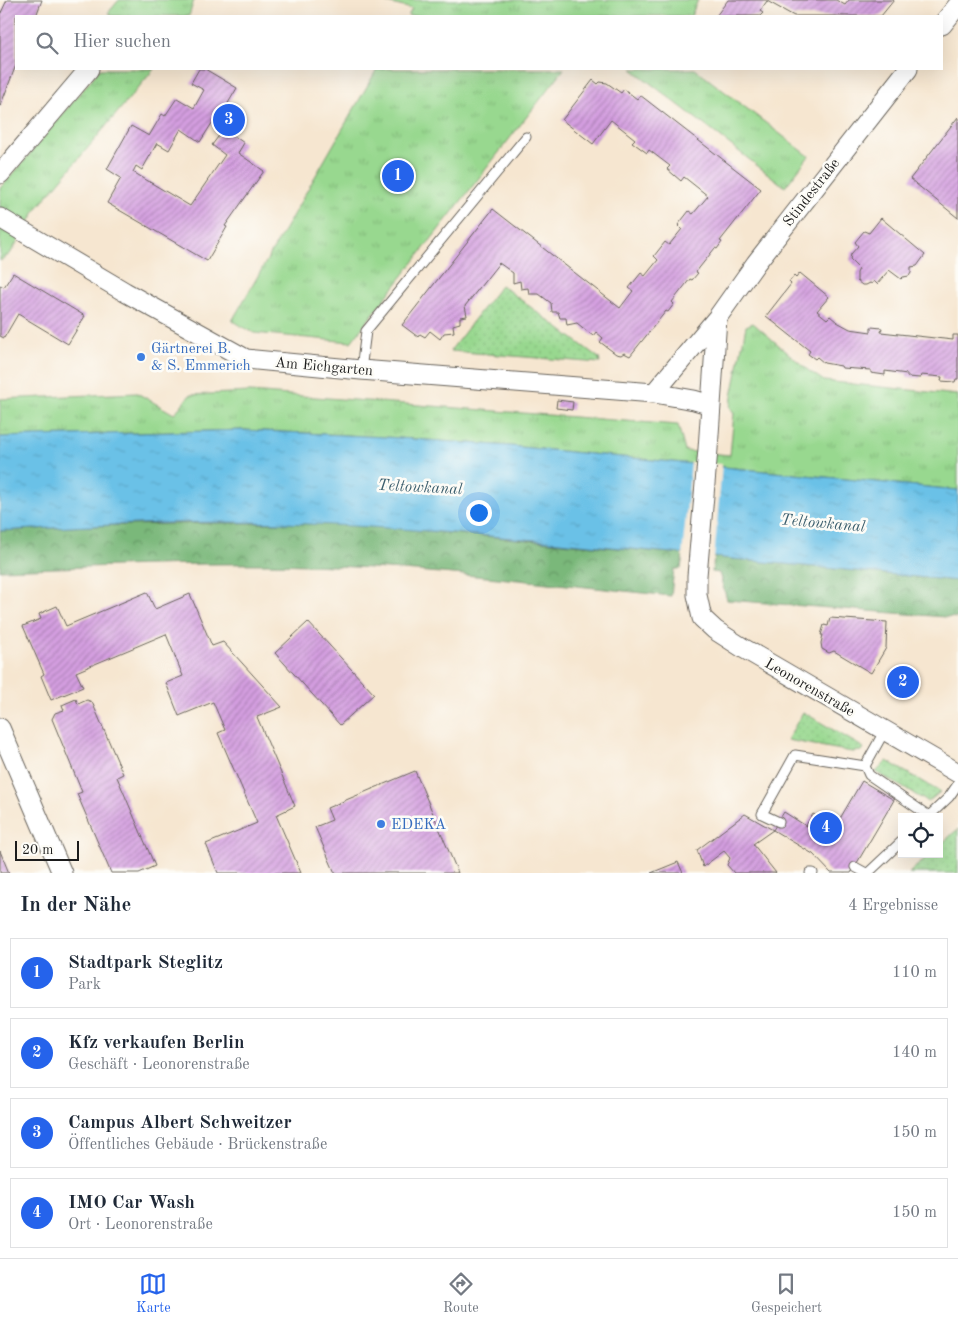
<!DOCTYPE html>
<html lang="de">
<meta charset="utf-8">
<style>
body{margin:0;font-family:"Old Standard TT",serif;background:#f6f6f7;color:#1f2937}
.controls{position:absolute;right:15px;bottom:15px;display:grid;overflow:hidden;border-radius:0px;box-shadow:0 5px 20px #0002}
.controls button{width:45px;height:45px;display:grid;place-items:center;padding:0;border:0;border-bottom:1px solid #e0e1e3;background:#fff;color:#1f2937;font:25px sans-serif}
.scale{position:absolute;left:15px;bottom:12px;width:64px;box-sizing:border-box;padding-left:5px;border:2px solid #1c1c1c;border-top:0;font-size:14px;line-height:18px;white-space:nowrap;color:#1c1c1c;-webkit-text-stroke:4px #fdfcf7;paint-order:stroke}
.you{position:absolute;left:478px;top:512px;width:18px;height:18px;margin:-12px;border:4px solid #fff;border-radius:50%;background:#1a73e8;box-shadow:0 0 0 8px #1a73e833}
.badge{display:grid;place-items:center;width:32px;height:32px;border-radius:50%;background:#2563eb;color:#fff;font-size:16px;font-weight:700}
.pin{position:absolute;translate:-50% -50%;border:2px solid #fff;box-shadow:0 1px 5px #0006}
.list{margin:0;padding:0;list-style:none}
h2{display:flex;justify-content:space-between;align-items:center;height:65px;margin:0;padding:0 20px;font-size:21px}
h2 small{font-size:16px;font-weight:400;color:#747a83}
.list li{display:grid;grid-template-columns:32px 1fr auto;gap:15px;align-items:center;box-sizing:border-box;height:70px;margin:0 10px 10px;padding:0 10px;border:1px solid #e0e1e3;border-radius:0px}
.list b{display:block;font-size:19px;white-space:nowrap}
.list p{margin:0;font-size:16px;white-space:nowrap;color:#747a83}
.list em{font-size:16px;font-style:normal;color:#747a83}
.icon{flex:none;width:28px;height:28px;fill:none;stroke:currentColor;stroke-width:2;stroke-linecap:round;stroke-linejoin:round}
.map{position:relative;flex:none;width:958px;height:873px;overflow:hidden}
.search{position:absolute;background:#fff;box-shadow:0 5px 20px #0002;left:15px;right:15px;top:15px;height:55px;display:flex;align-items:center;gap:12px;box-sizing:border-box;padding:0 18px;border-radius:0px;color:#747a83;font-size:19px}
.sheet{height:385px;background:#fff}
nav{display:flex;justify-content:space-around;align-items:center;box-sizing:border-box;height:70px;border-top:1px solid #e0e1e3;background:#fff;font-size:14px;color:#747a83}
nav a{display:grid;justify-items:center;gap:2px}
nav .on{color:#2563eb}
.map>svg:first-child{display:block}
.grass{fill:url(#grass-dots);stroke:#5a7a56}
.forest{fill:url(#forest-crowns);stroke:#4b6a4b}
.park{fill:url(#park-tufts);stroke:#5a7a56}
.water{fill:url(#water-ripples);stroke:#436e82}
.pier{fill:#f6e6d0}
.building{fill:url(#building-hatch)}
.lines{fill:none;stroke-linecap:round;stroke-linejoin:round}
.service-casing{stroke:#68635b;stroke-width:11}
.minor-casing{stroke:#68635b;stroke-width:21}
.service{stroke:#fff;stroke-width:9}
.minor{stroke:#fff;stroke-width:19}
.shop-dot{fill:#3f7fe0;stroke:#fdfcf7;stroke-width:2}
.labels{text-anchor:middle;stroke-width:5;stroke-linejoin:round;paint-order:stroke}
.street-label{font-size:15px;fill:#1c1c1c;stroke:#fdfcf7}
.shop-label{font-size:15px;fill:#366cbe;stroke:#fdfcf7;text-anchor:start}
.water-label{font-size:16px;font-style:italic;fill:#3b5e6d;stroke:#fdfcf7}
</style>
<div class="map">
<svg width="958" height="873" viewBox="0 0 958 873">
<defs>
<pattern id="grass-dots" width="8" height="8" patternUnits="userSpaceOnUse" patternTransform="scale(1.25)"><rect width="8" height="8" fill="#98d88f"/><path d="M2 2h.1M6 6h.1" fill="none" stroke="#82b97b" stroke-width="1.8" stroke-linecap="round"/></pattern>
<pattern id="forest-crowns" width="20" height="18" patternUnits="userSpaceOnUse" patternTransform="scale(1.25)"><rect width="20" height="18" fill="#7ab87a"/><path d="M2 6a3 3 0 1 1 6 0M12 15a3 3 0 1 1 6 0" fill="none" stroke="#639563"/></pattern>
<pattern id="park-tufts" width="24" height="20" patternUnits="userSpaceOnUse" patternTransform="scale(1.25)"><rect width="24" height="20" fill="#98d88f"/><path d="M3 7l-1-3M5 7V3M7 7l1-3M15 17l-1-3M17 17v-4M19 17l1-3" fill="none" stroke="#82b97b"/></pattern>
<pattern id="water-ripples" width="26" height="14" patternUnits="userSpaceOnUse" patternTransform="scale(1.25)"><rect width="26" height="14" fill="#6ac1e7"/><path d="M2 4q2-2 4 0t4 0M15 11q2-2 4 0t4 0" fill="none" stroke="#5ba5c6"/></pattern>
<pattern id="building-hatch" width="6" height="6" patternUnits="userSpaceOnUse" patternTransform="scale(1.25)"><rect width="6" height="6" fill="#d49ee0"/><path d="M-1 1l2-2M0 6l6-6M5 7l2-2" fill="none" stroke="#ab80b5"/></pattern>
</defs>
<rect width="100%" height="100%" fill="#fdfcf7"/>
<filter id="ink" filterUnits="userSpaceOnUse"><feTurbulence type="fractalNoise" baseFrequency=".02" numOctaves="2"/><feDisplacementMap in="SourceGraphic" scale="10" xChannelSelector="R" yChannelSelector="G"/><feConvolveMatrix kernelMatrix="1 2 1 2 8 2 1 2 1" color-interpolation-filters="sRGB"/></filter>
<filter id="wash" filterUnits="userSpaceOnUse"><feTurbulence type="fractalNoise" baseFrequency=".0096" numOctaves="4" result="noise"/><feDisplacementMap in="SourceGraphic" scale="20" xChannelSelector="R" yChannelSelector="G"/><feGaussianBlur stdDeviation="1.12" result="paint"/><feColorMatrix in="noise" values="0 0 0 0 0 0 0 0 0 0 0 0 0 0 0 0 0 1.4 0 .05"/><feComposite in="paint" operator="in"/></filter>
<g filter="url(#wash)">
<rect width="100%" height="100%" fill="#f6e6d0"/>
<path class="grass" d="M501 285 599 358 600 363 450 351Z
M803 712 864 748 862 751 852 752 787 740Z
M887 761 940 792 928 802 876 772Z
M958 829V873H909L930 854H939V846Z"/>
<path class="forest" d="M215 523H307L394 528 683 554 681 569H674L671 596C538 582 403 566 268 564 179 563 89 567 0 570V531L88 526Z
M714 557 958 581V618L727 600 719 573 712 572Z"/>
<path class="park" d="M119 0H194L189 16H112L108 13Z
M375 0H698L691 16H408L412 9Z
M100 69H154L38 207 10 254 0 261V188L21 165Z
M377 69H564L351 342 254 333 232 321Z
M632 69H695L809 156 785 187Z
M753 323 809 371 824 381 958 395V490L510 446 385 437 243 430 0 437V399L137 393 174 414 190 395 250 392 678 425 685 451 730 455 734 413 730 407 746 326Z"/>
<path class="water" d="M243 430 385 437 510 446 958 490V581C825 568 692 555 559 542 476 535 392 527 309 524 206 519 103 525 0 531V437Z"/>
<path class="pier" d="M691 462 722 464 714 560 682 556Z"/>
<g id="blocks">
<path class="building" d="M7 0H42L36 16H16V65L0 107V15Z
M728 0H836L845 5 849 0H894L881 16H794L767 1 760 11 763 13 760 16H716Z
M199 69H205L237 88 217 122 214 120 200 142 181 129 169 150 157 143 142 170 136 166 133 172 190 206 225 155 212 145 224 129 244 143 238 153 264 171 225 226 227 227 207 261 107 203 121 178 107 169 131 126 149 136 162 114 165 116 177 98 194 108 204 90 191 83Z
M593 80 598 84 600 82 607 83 621 93 624 89 637 99 640 95 761 189 720 241 722 242 717 249 715 248 696 272 698 273 692 280 690 279 672 302 674 304 668 312 666 311 630 356 624 353 621 355 616 354 600 342 603 338 596 332 593 336 577 323 567 325 566 318H560L558 312H552L551 303 539 294H529L528 288 521 289 520 281 513 283V273L499 263 465 306 467 316 460 317V323L453 325 454 332 444 333 440 339 430 331 425 337 420 334 418 337 402 325 493 209 620 308 633 291 629 288 641 273 645 276 658 260 654 256 665 242 669 245 682 229 678 225 689 211 693 214 708 196 684 177 681 181 667 169 670 166 649 150 647 153 632 142 635 139 611 120 593 144 562 120Z
M958 117V218L910 179Z
M881 218 925 255 917 266 911 267V273L909 276 903 277 901 279 889 270 877 284 874 281 872 284 870 283 866 285H862L857 281V273L859 269 850 260 851 254 858 246 855 242 864 231 869 233Z
M13 273 85 316 68 344 18 314 4 338 0 336V285L4 287Z
M800 273 829 297 817 311 827 319 830 316 837 322 850 329 871 332V327L882 328 881 332 953 340V335H958V379H956L955 382 941 381 942 377 921 375 920 378 907 377V374L885 371V375L871 373V370L842 368 841 366 824 363 817 357 815 359 808 354 810 351 766 316 791 284 789 282 794 276 796 278Z
M557 400 573 402 572 410 556 408Z
M147 592 155 609 190 594 212 646 223 642 282 707 257 717 295 806 276 815 301 873H218L206 844 257 823 218 733 225 730 213 702 179 716 166 683 183 676 166 634 76 672 83 687 51 700 41 676 44 674 23 626 41 619 39 614 57 606 66 626Z
M830 618 887 622 886 648 871 673 834 651 829 653 822 649 821 643 823 635H821L824 625 828 626Z
M308 622 374 694 340 725 275 653Z
M76 699 78 704 87 700 92 702 123 774 117 777 155 866 139 873H111L77 794 82 792 52 719 55 713 64 710 62 705Z
M415 771 458 873H335L315 827 332 820 327 808Z
M862 781 894 800 851 873H831L813 854 773 830 784 812 806 826 813 814 835 827Z
M745 814 773 830 753 844 776 873H734L727 865 730 858 724 851 703 867 697 850Z
M0 851 9 873H0Z
M678 862 683 873H651Z"/>
</g>
</g>
<g filter="url(#ink)">
<use href="#blocks" fill-opacity="0" stroke="#68635b" stroke-width="1"/>
<g class="lines">
<g class="service-casing">
<path id="service" d="M361 370 366 331 526 137
M865 766 869 775 929 816
M928 817 949 797 958 784
M779 822 762 814 795 755 865 766 885 730
M855 867 866 873
M810 873H813
M868 873 902 841"/>
</g>
<g class="minor-casing">
<path id="minor" d="M942 25 958 5
M0 174 89 69
M0 218 125 292 246 359 361 370 654 393 694 400 711 405
M717 318 708 449 697 576V595L702 618 715 630 743 648 958 773
M654 393 717 318 756 263 908 69
M0 728 62 873"/>
</g>
<use href="#service" class="service"/>
<use href="#minor" class="minor"/>
</g>
</g>
<g class="shop-dot">
<circle cx="141" cy="357" r="5"/>
<circle cx="381" cy="824" r="5"/>
</g>
<g class="labels">
<g class="street-label">
<text transform="translate(811 192) rotate(-52)" y="5">Stindestraße</text>
<text transform="translate(324 366) rotate(5)" y="5">Am Eichgarten</text>
<text transform="translate(810 687) rotate(30)" y="5">Leonorenstraße</text>
</g>
<g class="shop-label">
<text x="151" y="353">Gärtnerei B.<tspan x="151" dy="17">&amp; S. Emmerich</tspan></text>
<text x="391" y="829">EDEKA</text>
</g>
<g class="water-label">
<text transform="translate(420 486) rotate(3)" y="6">Teltowkanal</text>
<text transform="translate(823 522) rotate(5)" y="6">Teltowkanal</text>
</g>
</g>
</svg>
<div class="controls">
<button><svg class="icon" aria-label="locate" viewBox="0 0 24 24"><circle cx="12" cy="12" r="6"/><path d="M12 2v4M12 18v4M2 12h4M18 12h4"/></svg></button>
</div>
<div class="scale">20 m</div>
<div class="you"></div>
<div class="pin badge" style="left:398px;top:176px">1</div>
<div class="pin badge" style="left:903px;top:682px">2</div>
<div class="pin badge" style="left:229px;top:120px">3</div>
<div class="pin badge" style="left:826px;top:828px">4</div>
<div class="search"><svg class="icon" aria-label="search" viewBox="0 0 24 24"><circle cx="10" cy="10" r="6"/><path d="M15 15l6 6"/></svg>Hier suchen</div>
</div>
<section class="sheet">
<h2>In der Nähe<small>4 Ergebnisse</small></h2>
<ul class="list">
<li><span class="badge">1</span><div><b>Stadtpark Steglitz</b><p>Park</p></div><em>110 m</em></li>
<li><span class="badge">2</span><div><b>Kfz verkaufen Berlin</b><p>Geschäft · Leonorenstraße</p></div><em>140 m</em></li>
<li><span class="badge">3</span><div><b>Campus Albert Schweitzer</b><p>Öffentliches Gebäude · Brückenstraße</p></div><em>150 m</em></li>
<li><span class="badge">4</span><div><b>IMO Car Wash</b><p>Ort · Leonorenstraße</p></div><em>150 m</em></li>
</ul>
</section>
<nav>
<a class="on"><svg class="icon" aria-label="map" viewBox="0 0 24 24"><path d="M3 6l6-2 6 2 6-2v14l-6 2-6-2-6 2zM9 4v14M15 6v14"/></svg>Karte</a>
<a><svg class="icon" aria-label="directions" viewBox="0 0 24 24"><path d="M12 3l9 9-9 9-9-9zM9 14v-3h6M13 9l2 2-2 2"/></svg>Route</a>
<a><svg class="icon" aria-label="saved" viewBox="0 0 24 24"><path d="M7 4h10v16l-5-4-5 4z"/></svg>Gespeichert</a>
</nav>
